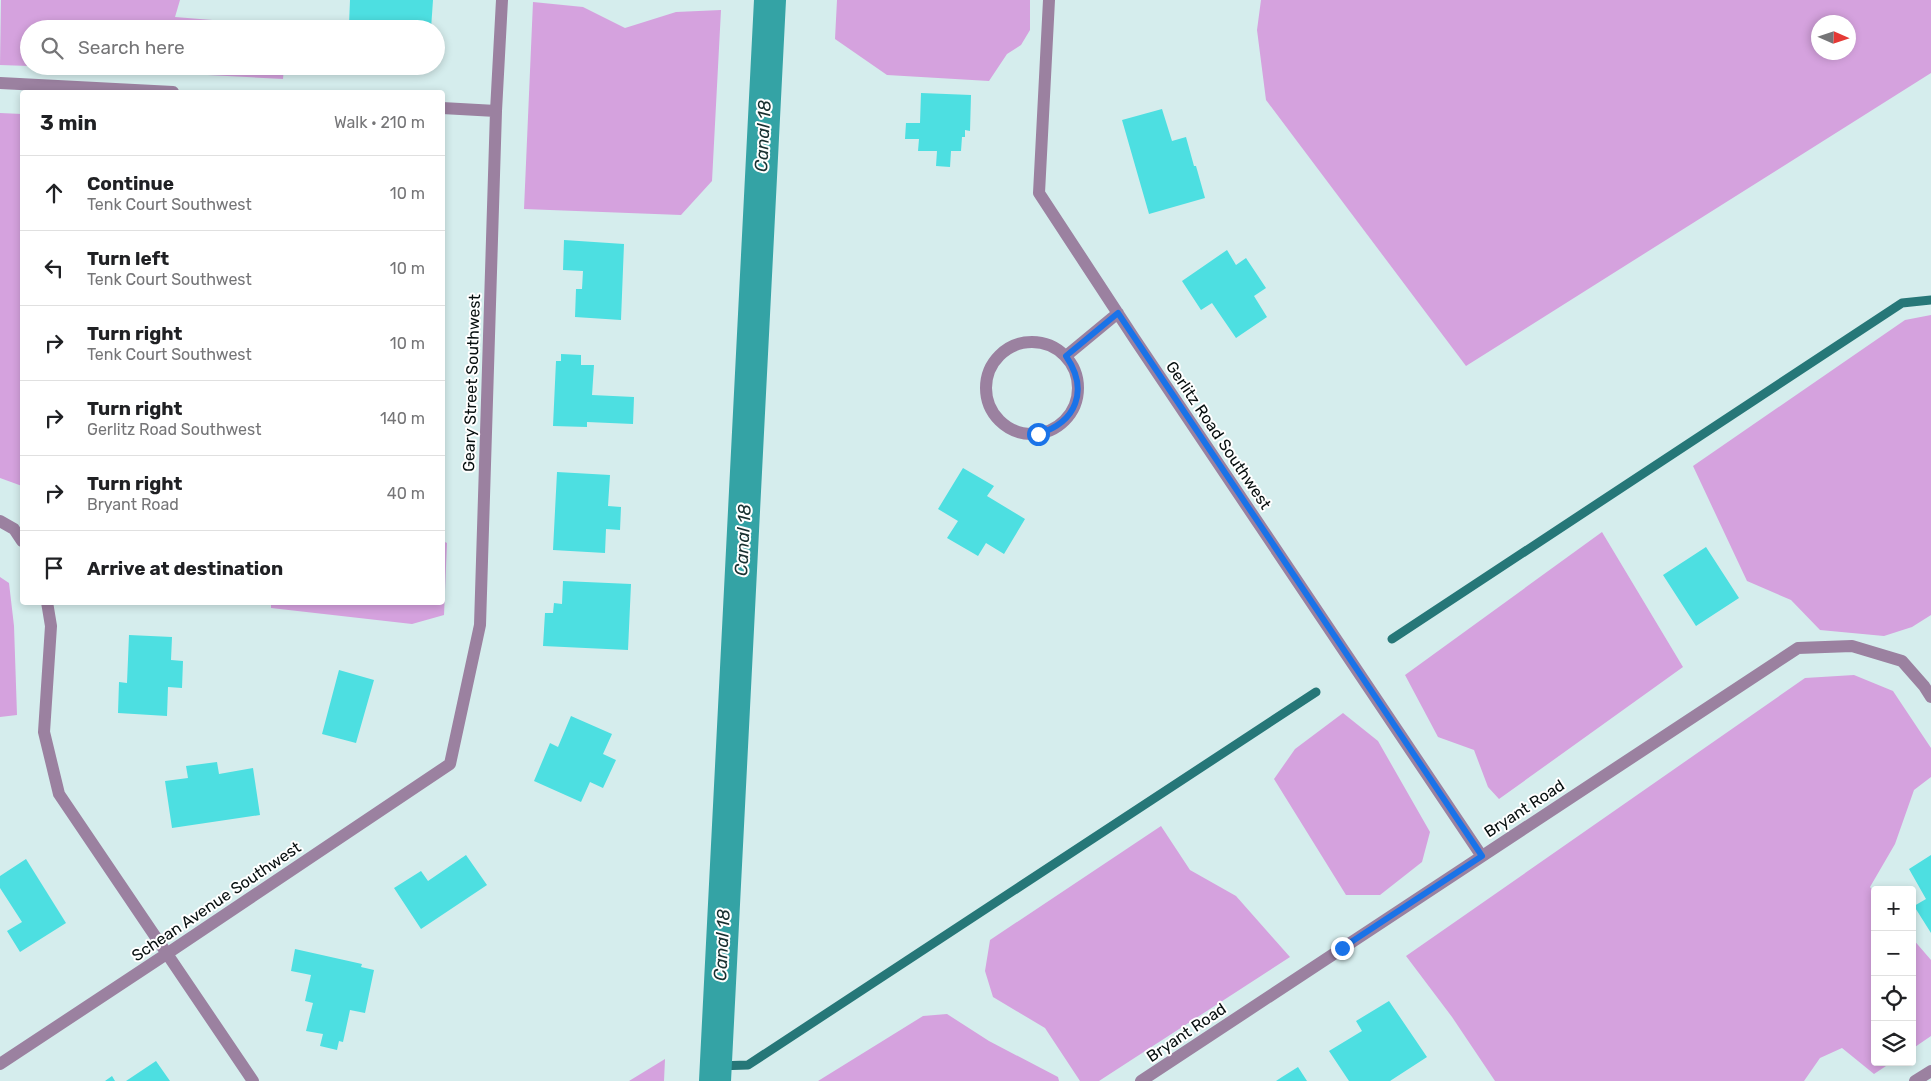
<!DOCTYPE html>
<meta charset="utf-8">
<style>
body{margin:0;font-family:Rubik,sans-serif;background:#f2f2f2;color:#202124}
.controls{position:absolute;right:15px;bottom:15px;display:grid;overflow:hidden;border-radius:5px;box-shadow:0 2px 8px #0003}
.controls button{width:45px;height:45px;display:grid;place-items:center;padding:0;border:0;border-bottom:1px solid #e0e0e0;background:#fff;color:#202124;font:25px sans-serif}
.compass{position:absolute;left:1811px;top:15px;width:45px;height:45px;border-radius:50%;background:#fff;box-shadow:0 2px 8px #0003;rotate:93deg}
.stop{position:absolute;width:15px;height:15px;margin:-11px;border:4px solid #1a73e8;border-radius:50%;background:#fff}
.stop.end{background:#1a73e8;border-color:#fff;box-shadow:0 1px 5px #0008}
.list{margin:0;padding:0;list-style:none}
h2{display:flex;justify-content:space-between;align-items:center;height:65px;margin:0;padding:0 20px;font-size:21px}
h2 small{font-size:16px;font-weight:400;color:#757577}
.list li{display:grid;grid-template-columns:32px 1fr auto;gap:15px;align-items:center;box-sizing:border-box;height:75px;padding:0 20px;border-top:1px solid #e0e0e0}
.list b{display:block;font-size:19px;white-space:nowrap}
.list p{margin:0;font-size:16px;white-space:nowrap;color:#757577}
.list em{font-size:16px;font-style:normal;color:#757577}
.icon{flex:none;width:28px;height:28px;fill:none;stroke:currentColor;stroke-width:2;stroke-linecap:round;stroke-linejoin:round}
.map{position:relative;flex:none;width:1931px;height:1081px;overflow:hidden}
.search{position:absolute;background:#fff;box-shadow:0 2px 8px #0003;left:20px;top:20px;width:425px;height:55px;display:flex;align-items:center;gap:12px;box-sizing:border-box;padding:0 18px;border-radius:28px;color:#757577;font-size:19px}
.panel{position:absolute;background:#fff;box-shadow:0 2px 8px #0003;left:20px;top:90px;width:425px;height:515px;border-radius:5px}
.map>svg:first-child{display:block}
.green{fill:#d5a2de;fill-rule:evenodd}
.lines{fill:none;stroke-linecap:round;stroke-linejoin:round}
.stream{stroke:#267778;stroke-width:9}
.canal{stroke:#34a3a5;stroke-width:32}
.building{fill:#4ddfe1}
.street{stroke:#9b81a0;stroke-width:12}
.route{stroke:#1a73e8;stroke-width:6}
.labels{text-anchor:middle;stroke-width:4;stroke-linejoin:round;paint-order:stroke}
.street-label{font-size:16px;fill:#070f0f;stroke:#fff}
.water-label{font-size:18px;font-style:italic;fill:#183030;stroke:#fff}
</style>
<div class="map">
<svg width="1931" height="1081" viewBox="0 0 1931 1081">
<rect width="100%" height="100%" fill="#d5eded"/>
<path class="green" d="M1 0H180L175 17 286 26V29H29V66L0 65Z
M837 0H1030V30L1021 45 1007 54 989 81 887 75 835 39Z
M1261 0H1931V73L1466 366 1266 100 1257 30ZM1818 22H1848V52H1818Z
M533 2 583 7 625 28 676 12 721 10 712 181 681 215 524 209Z
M34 66H284L283 79Z
M0 113 22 114V486L0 478Z
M1931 315V615L1912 627 1884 636 1820 630 1791 600 1747 581 1693 466 1905 320Z
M1602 532 1683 667 1499 799 1488 787 1474 750 1438 737 1405 675Z
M443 541 447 543 444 615 412 624 271 608V602H442Z
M0 577 9 583 14 626 17 715 0 717Z
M1854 675 1893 691 1931 748V777L1914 790 1895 844 1870 887 1875 893V1062H1892L1874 1074 1842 1048 1820 1058 1804 1081H1495L1452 1017 1406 956 1805 678Z
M1343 713 1378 741 1430 832 1422 862 1380 895H1346L1274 779 1295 749Z
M1161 826 1190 870 1236 896 1290 957 1099 1081H1080L1045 1028 993 997 985 971 990 940Z
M1912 938 1931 960V1036L1912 1049Z
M947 1014 989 1041 1058 1077 1059 1081H818L923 1016Z
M665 1059 664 1081H629Z"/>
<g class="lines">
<path class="stream" d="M1392 639 1902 303 1931 300
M716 1066 748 1065 1316 692"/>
<path class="canal" d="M715 1081 770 0"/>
</g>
<path class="building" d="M350 0H433L431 29H395V27L349 25Z
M921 93 971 95 970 131 965 130V137H962L961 151H951L950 167 936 166 937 151H918L919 139H905L906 123H920Z
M1162 109 1172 141 1186 137 1194 166H1196L1205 198 1149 214 1122 120Z
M564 240 624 244 621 320 575 317 576 289H582L583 271 563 270Z
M1227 250 1236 265 1246 258 1266 288 1254 296 1267 317 1236 338 1212 303 1201 310 1182 281Z
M561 354 581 355V365H594L592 395 634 397 633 424 587 422V427L553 426 556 361H561Z
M963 468 994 486 987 496 1025 519 1004 554 986 543 978 556 947 538 958 521 938 509Z
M557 472 610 475 608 506 621 507 620 530 606 529 605 553 553 550Z
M1706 547 1739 598 1696 626 1663 575Z
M563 581 631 584 628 650 543 646 545 613H553L554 603 562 604Z
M129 635 172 637 171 660 183 661 182 688 168 687 167 716 118 713 119 682 127 683Z
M339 670 374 680 356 743 322 734Z
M571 716 612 734 603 754 616 760 603 788 590 782 581 802 534 781 550 743 558 747Z
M217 762 219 774 253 768 260 815 172 828 165 781 188 778 186 766Z
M466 855 487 885 421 929 394 888 421 871 428 881Z
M1931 855V933L1914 906 1926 899 1909 869Z
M26 859 66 923 20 952 7 931 22 922 0 888V876Z
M295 949 362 964 361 967 374 970 365 1013 350 1010 343 1042 339 1041 337 1050 320 1046 323 1034 306 1031 313 1003 305 1001 311 975 291 971Z
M1389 1001 1427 1057 1390 1081H1349L1329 1051 1362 1031 1356 1021Z
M156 1061 170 1081H126Z
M1298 1067 1307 1081H1276L1282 1077Z
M112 1076 115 1081H105Z"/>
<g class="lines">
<path class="street" d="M1049 0 1039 193 1134 338 1481 855
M0 83 173 92
M442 108 496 111
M986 388a46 46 0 1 1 92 0a46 46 0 1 1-92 0Z
M1066 356 1118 313
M0 521 14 529 22 541
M47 602 51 626 44 732 59 794 253 1081
M0 1064 168 953 450 764 480 625 496 111 502 0
M1141 1081 1798 648 1852 646 1902 661 1924 686 1931 697
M1915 1081 1931 1071"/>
</g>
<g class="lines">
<path class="route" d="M1038 434C1077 422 1089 390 1066 356L1118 313 1482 856 1342 948"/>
</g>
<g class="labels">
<g class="street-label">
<text transform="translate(471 383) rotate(-88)" y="6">Geary Street Southwest</text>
<text transform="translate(1219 435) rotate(56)" y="6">Gerlitz Road Southwest</text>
<text transform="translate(1524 808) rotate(-33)" y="6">Bryant Road</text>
<text transform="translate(216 901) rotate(-34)" y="6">Schean Avenue Southwest</text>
<text transform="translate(1186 1032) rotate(-34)" y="6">Bryant Road</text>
</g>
<g class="water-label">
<text transform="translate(763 136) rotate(-87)" y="6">Canal 18</text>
<text transform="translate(743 540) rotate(-87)" y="6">Canal 18</text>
<text transform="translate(722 945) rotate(-87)" y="6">Canal 18</text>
</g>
</g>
</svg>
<div class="controls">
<button>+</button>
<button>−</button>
<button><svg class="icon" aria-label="locate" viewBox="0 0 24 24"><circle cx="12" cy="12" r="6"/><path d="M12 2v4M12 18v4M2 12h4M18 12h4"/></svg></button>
<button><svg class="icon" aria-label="layers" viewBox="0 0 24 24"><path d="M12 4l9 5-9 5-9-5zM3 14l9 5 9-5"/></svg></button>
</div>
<svg class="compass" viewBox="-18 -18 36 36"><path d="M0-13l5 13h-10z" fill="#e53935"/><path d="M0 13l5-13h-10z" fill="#757577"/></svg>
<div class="stop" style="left:1038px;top:434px"></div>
<div class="stop end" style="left:1342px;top:948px"></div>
<div class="search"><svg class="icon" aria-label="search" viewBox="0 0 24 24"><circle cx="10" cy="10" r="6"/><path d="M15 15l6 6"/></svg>Search here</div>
<section class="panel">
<h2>3 min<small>Walk · 210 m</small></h2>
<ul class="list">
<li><svg class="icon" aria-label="ahead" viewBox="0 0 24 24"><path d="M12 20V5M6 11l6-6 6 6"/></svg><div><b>Continue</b><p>Tenk Court Southwest</p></div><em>10 m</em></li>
<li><svg class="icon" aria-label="left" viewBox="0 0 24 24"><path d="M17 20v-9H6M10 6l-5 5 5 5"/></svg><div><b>Turn left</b><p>Tenk Court Southwest</p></div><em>10 m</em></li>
<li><svg class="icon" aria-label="right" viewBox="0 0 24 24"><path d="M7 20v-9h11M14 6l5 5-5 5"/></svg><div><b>Turn right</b><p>Tenk Court Southwest</p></div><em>10 m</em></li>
<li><svg class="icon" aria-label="right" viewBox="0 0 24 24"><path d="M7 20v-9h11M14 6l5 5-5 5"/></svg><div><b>Turn right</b><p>Gerlitz Road Southwest</p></div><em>140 m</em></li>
<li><svg class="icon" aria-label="right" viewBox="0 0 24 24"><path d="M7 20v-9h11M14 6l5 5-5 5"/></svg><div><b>Turn right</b><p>Bryant Road</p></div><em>40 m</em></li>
<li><svg class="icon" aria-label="arrive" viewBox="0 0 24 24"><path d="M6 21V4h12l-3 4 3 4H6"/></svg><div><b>Arrive at destination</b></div></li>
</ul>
</section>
</div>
